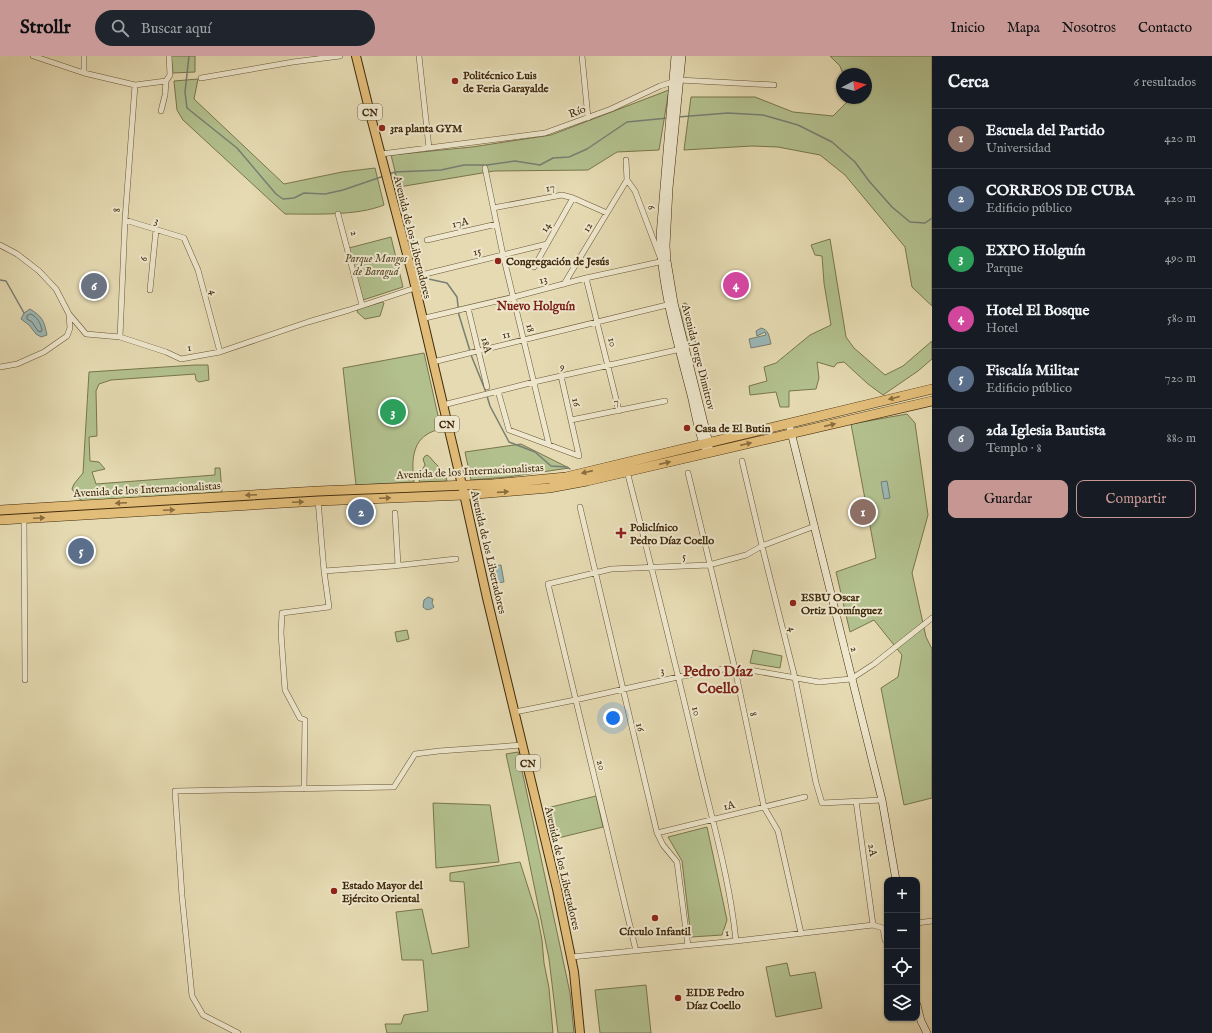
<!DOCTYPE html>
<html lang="es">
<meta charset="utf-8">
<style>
body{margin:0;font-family:"IM FELL English",serif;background:#20242c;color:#f1f3f6}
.controls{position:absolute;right:12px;bottom:12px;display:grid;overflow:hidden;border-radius:8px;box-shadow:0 1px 3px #0004}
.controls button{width:36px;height:36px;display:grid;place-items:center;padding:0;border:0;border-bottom:1px solid #363941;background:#171b24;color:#f1f3f6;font:20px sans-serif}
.compass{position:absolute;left:836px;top:12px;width:36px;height:36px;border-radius:50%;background:#171b24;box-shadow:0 1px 3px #0004;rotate:83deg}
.you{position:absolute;left:613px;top:662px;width:14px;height:14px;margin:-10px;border:3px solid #fff;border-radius:50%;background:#1a73e8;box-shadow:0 0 0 6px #1a73e833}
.badge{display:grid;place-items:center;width:26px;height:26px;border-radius:50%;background:#c59692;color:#fff;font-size:13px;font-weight:700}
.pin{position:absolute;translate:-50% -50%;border:2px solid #fff;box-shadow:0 1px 4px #0006}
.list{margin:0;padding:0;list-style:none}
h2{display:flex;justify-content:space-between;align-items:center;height:52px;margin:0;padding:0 16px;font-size:17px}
h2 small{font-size:13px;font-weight:400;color:#9ea1a6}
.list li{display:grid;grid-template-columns:26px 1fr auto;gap:12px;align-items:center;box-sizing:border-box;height:60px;padding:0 16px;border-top:1px solid #363941}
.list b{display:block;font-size:15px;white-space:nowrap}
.list p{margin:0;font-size:13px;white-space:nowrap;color:#9ea1a6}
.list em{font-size:13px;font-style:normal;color:#9ea1a6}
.actions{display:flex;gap:8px;padding:12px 16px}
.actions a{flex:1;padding:9px 0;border:1px solid #c59692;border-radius:8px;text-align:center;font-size:14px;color:#c59692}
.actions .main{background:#c59692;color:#111}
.icon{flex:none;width:22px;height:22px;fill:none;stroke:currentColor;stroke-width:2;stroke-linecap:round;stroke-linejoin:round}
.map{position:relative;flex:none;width:932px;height:977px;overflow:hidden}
header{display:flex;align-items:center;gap:24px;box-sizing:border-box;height:56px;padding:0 20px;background:#c59692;color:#111}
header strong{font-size:19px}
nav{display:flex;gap:22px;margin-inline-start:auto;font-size:14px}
.search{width:280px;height:36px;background:#20242c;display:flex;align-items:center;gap:10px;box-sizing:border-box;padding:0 14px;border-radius:22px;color:#9ea1a6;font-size:15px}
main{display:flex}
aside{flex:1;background:#171b24}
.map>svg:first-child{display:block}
.green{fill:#b2c08e;stroke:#79754d}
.water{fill:#9bb8b7;stroke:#777f73}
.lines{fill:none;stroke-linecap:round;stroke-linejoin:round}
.shore{stroke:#6e7162;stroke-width:1}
.stream{stroke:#777f73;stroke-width:1.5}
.street-casing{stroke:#695636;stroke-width:6}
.secondary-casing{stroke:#402a0c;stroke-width:8}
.primary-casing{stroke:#402a0c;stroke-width:10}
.highway-casing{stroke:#402a0c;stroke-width:10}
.street{stroke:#eee7cd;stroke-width:5}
.secondary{stroke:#eee7cd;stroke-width:7}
.primary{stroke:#e2bd79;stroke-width:8}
.highway{stroke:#e2bd79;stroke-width:9}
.oneway{fill:#896c3d}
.poi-dot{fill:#8f2418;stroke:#eee7cd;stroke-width:1.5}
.labels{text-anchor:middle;stroke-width:4;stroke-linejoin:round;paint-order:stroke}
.shield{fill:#eee7cd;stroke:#746346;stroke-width:1}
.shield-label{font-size:10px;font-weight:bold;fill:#402a0c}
.poi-label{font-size:11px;font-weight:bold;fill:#402a0c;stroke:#eee7cd;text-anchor:start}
.street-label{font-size:11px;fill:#402a0c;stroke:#eee7cd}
.park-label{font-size:11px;font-style:italic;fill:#574826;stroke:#eee7cd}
.neighbourhood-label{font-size:12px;font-weight:bold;fill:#7a1f14;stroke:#eee7cd}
.district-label{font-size:15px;font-weight:bold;fill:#7a1f14;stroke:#eee7cd}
</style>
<header>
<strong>Strollr</strong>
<div class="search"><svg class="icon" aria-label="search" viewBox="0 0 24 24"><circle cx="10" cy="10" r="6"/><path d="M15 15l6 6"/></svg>Buscar aquí</div>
<nav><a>Inicio</a><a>Mapa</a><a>Nosotros</a><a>Contacto</a></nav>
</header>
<main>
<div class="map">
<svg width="932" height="977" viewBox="0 0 932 977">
<rect width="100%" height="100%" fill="#e5dab2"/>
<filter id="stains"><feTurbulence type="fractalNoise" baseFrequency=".005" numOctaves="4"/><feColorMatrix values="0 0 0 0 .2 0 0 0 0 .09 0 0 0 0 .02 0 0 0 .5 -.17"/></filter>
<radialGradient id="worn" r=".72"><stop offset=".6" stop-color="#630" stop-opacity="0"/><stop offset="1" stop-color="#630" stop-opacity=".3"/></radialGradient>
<path class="green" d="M171 0H195V16L173 17Z
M830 0H932V250L912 231 905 191 845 119 820 99 778 91 752 90 684 94 691 41H755L793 56 833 60 851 42H866V18H843L840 10Z
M198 23 194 43 284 128 342 116 375 112 384 149C357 160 315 158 285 158L183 64 177 54 174 25Z
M669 34 659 94 617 96 588 114 494 115 399 131 391 99 472 91 551 79Z
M391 181 403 231 363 244 349 192Z
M830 183 846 281 854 292 885 319 903 310 932 285V303L918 315 883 339 868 328 844 306 837 307 834 311 817 306 819 322 816 333 789 335V351H780L776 336 750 339 749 330 767 325 764 311 776 307 810 279 831 269 824 227 822 200 815 199 811 189Z
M382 246 384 247 380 260 365 263 357 256 358 253Z
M685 247 688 249 696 288 693 292 688 291 681 259V248Z
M424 297 441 373C436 374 430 376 426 379 411 389 412 410 414 426L356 429 343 312Z
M195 309H208L209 324 199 326 196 324 195 318 111 324 99 328 96 335 97 380 89 381 90 405 99 406 105 413 92 416 96 428 215 419V412H220L222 436 86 445C78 445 76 439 72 433L74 428 83 417 89 316Z
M907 358 915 367 928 459 912 517 926 581 932 593V742L904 749 881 632 898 621 902 599 874 564 850 576 836 516 876 502 851 368Z
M521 388 569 412 508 421 471 424 465 396Z
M427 399C431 401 431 403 434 406 440 412 445 416 447 425L419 426 422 414 425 409 423 403 425 400Z
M407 574 409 583 397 586 395 576Z
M753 594 782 600 780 612 750 607Z
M518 696 560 890 570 937 574 977H558L549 903 526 790 506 698Z
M596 740 603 771 554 783 547 752Z
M433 747 490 749 499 806 436 812Z
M707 771 727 864 722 879 691 881 682 805 668 781Z
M520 806 538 863 542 884 544 907 549 932 553 977H387L385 968H401L404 959 428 955 423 904H402L396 856 422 853 432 898 469 891 464 826 450 825V817Z
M787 907 790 920 815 916 822 952 776 961 766 911Z
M646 929 651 977H600L595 934Z"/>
<path class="water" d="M30 253C43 261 44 265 47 279L41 281 36 278 29 269 21 263 24 257Z
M761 272C769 274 769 280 771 288L751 292 749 283 766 279 765 276 757 280 756 275Z
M887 425 890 442 884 443 881 426Z
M501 509 504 526 497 527 494 510Z
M428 541 433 543 432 547 434 551C430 554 427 555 423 551L424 544Z"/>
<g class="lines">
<path class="shore" d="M31 258C38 262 40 266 42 274L41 276 38 275 32 266 27 263V260Z"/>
<path class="stream" d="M189 0 185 36 187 52 237 92 276 138 283 143 294 142 304 137 325 138 343 134 384 120
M678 61 728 57 763 59 798 69 832 86 855 106 869 125 892 151 910 166 925 167 932 162
M395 117 407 158 420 216
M389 118 395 116 441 114 464 109H487L515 105 540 109 553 102 569 101 587 93 627 66 668 62
M424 222 447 227 457 241 459 259 470 295
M0 224 6 225 24 257
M471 299 486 336
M487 340 490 350 509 386 535 396 551 410 567 411 570 413"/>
<g class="street-casing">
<path id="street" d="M33 0 84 17 135 29 166 25
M84 0V17
M419 0 429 92
M582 0 588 62
M201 22 293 6 340 0
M161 55 165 39 166 25 170 19 169 0
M381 98 545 77 611 53 660 30 679 24 774 29
M626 104 627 124 635 135 660 201
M485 112 503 199 549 389
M493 152 562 139 573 142 607 157
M338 158 362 249
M125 164 184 182 198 214 220 296
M427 184 497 168
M0 189 17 198 39 215 56 233 69 258 86 278 120 281 166 296 181 303 220 296 308 266 349 254 415 232
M534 211 573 142
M413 221 547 188
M586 222 619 355
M564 228 627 124
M150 234 156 174
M468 252 487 331
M425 262 514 241 586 222 664 205
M120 281 125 164 135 29
M437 305 671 248
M0 311 17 308 44 296 67 280 70 272 69 259
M561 320 579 400
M498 335 509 374 579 400
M443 349 534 326 681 293
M571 364 665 345
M742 405 762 490 795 622 816 727 822 747 882 744
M627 415C652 513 676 610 699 708 713 767 730 825 736 885
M688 417 735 613 764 751 778 775 801 877
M580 451 657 777 663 789 677 806 688 890
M395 457 398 509
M24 463 25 624
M324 515 393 510 456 503
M515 656 575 644 678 621 724 613 750 614 819 626 851 623 874 608 932 562
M304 733 305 664 300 662 285 634 281 577 282 557 329 551 324 515 318 444
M856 745 873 869
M657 777 805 741
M917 867 932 865
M883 872 885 884 887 886
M636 895 548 528 611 513 709 509 746 499 762 490 815 470
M571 901 736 885 873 869 883 872H887
M238 977 203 959 192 940 182 840 175 735 394 731 415 698 439 695 523 689"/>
</g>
<g class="secondary-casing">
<path id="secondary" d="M675 0 660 180C661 232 678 288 691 339 695 355 698 377 705 392
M682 0 669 132 666 190 667 205 674 247 709 387V390
M789 368 882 744 896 824
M917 949 921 965 927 977"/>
</g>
<g class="primary-casing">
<path id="primary" d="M356 0 372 65 413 221 462 429 487 542 557 833 574 916 580 977"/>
</g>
<g class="highway-casing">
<path id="highway" d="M0 454 318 435 492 428 566 421 932 333
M0 464 318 445 464 439 549 432 587 425 932 345"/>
</g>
<use href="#street" class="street"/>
<use href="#secondary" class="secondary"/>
<use href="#primary" class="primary"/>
<use href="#highway" class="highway"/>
</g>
<defs><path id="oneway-solid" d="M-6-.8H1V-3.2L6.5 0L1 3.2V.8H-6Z"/></defs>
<g class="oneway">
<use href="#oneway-solid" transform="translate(894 342) rotate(166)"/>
<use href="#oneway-solid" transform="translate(830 369) rotate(-13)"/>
<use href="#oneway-solid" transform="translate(746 388) rotate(-13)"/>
<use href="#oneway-solid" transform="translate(665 407) rotate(-13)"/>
<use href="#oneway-solid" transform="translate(587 416) rotate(167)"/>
<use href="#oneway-solid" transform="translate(503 436) rotate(-4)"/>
<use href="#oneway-solid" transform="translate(251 439) rotate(177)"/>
<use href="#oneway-solid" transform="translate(385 442) rotate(-2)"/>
<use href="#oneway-solid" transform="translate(298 446) rotate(-3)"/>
<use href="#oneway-solid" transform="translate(121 447) rotate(177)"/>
<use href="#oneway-solid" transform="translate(169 454) rotate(-3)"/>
<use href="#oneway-solid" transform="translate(39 462) rotate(-3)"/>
</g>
<g class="poi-dot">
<circle cx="455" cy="25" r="4"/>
<circle cx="382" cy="72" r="4"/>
<circle cx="498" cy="205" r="4"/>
<circle cx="687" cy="372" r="4"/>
<path d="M619 471h4v4h4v4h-4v4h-4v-4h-4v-4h4z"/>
<circle cx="793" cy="547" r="4"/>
<circle cx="334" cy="835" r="4"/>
<circle cx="655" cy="862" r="4"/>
<circle cx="678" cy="942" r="4"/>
</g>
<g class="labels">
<g class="shield">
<rect x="358" y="48" width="24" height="16" rx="3"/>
<rect x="435" y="360" width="24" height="16" rx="3"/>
<rect x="516" y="699" width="24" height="16" rx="3"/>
</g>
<g class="shield-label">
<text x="370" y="60">CN</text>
<text x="447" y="372">CN</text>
<text x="528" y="711">CN</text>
</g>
<g class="poi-label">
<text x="463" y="23">Politécnico Luis<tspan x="463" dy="13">de Feria Garayalde</tspan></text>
<text x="390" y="76">3ra planta GYM</text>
<text x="506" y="209">Congregación de Jesús</text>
<text x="695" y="376">Casa de El Butin</text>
<text x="630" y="475">Policlínico<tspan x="630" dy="13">Pedro Díaz Coello</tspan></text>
<text x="801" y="545">ESBU Oscar<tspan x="801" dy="13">Ortiz Domínguez</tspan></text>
<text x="342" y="833">Estado Mayor del<tspan x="342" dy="13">Ejército Oriental</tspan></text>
<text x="655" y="879" text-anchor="middle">Círculo Infantil</text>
<text x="686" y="940">EIDE Pedro<tspan x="686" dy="13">Díaz Coello</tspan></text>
</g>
<g class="street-label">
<text transform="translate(577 55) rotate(-20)" y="4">Río</text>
<text transform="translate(550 131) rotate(-10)" y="4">17</text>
<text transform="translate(652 151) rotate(69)" y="4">6</text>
<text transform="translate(116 154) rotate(-86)" y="4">8</text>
<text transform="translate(157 164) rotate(17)" y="4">3</text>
<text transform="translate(460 166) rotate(-12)" y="4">17A</text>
<text transform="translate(545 171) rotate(-60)" y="4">14</text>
<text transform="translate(587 171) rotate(-58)" y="4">12</text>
<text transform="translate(355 177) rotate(75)" y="4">2</text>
<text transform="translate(413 181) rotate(76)" y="4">Avenida de los Libertadores</text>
<text transform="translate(477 195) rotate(-14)" y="4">15</text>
<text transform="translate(143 203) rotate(-85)" y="4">6</text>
<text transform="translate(543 223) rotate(-15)" y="4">13</text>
<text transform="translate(214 236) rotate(75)" y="4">4</text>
<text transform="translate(531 272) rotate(77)" y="4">18</text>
<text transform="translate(506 278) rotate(-14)" y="4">11</text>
<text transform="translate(613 286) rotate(76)" y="4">10</text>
<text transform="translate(487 289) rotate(77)" y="4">18A</text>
<text transform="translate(189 291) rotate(-10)" y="4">1</text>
<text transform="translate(699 301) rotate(76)" y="4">Avenida Jorge Dimitrov</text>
<text transform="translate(562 310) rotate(-13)" y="4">9</text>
<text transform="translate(616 345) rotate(-11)" y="4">7</text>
<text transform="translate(577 346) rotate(77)" y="4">16</text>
<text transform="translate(470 415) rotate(-3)" y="4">Avenida de los Internacionalistas</text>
<text transform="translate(147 433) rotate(-3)" y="4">Avenida de los Internacionalistas</text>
<text transform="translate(489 496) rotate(77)" y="4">Avenida de los Libertadores</text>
<text transform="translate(684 500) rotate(-3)" y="4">5</text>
<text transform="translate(793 573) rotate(76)" y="4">4</text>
<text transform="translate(855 593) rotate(76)" y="4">2</text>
<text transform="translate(662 614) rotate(-12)" y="4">3</text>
<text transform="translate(697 655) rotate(77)" y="4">10</text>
<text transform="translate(754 658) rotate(78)" y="4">8</text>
<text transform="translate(641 671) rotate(77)" y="4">16</text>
<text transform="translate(602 709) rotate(76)" y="4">20</text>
<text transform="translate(729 749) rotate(-14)" y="4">1A</text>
<text transform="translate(873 794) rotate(82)" y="4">2A</text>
<text transform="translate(563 812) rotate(77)" y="4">Avenida de los Libertadores</text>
<text transform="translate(727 876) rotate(-5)" y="4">1</text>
</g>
<g class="park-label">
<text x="376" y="206">Parque Mangos<tspan x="376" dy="13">de Baraguá</tspan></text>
</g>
<g class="neighbourhood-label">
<text x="536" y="254">Nuevo Holguín</text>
</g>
<g class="district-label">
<text x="718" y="620">Pedro Díaz<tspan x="718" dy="17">Coello</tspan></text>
</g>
</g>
<rect width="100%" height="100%" filter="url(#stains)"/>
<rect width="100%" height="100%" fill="url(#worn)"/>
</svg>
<div class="controls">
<button>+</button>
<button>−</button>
<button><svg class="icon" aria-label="locate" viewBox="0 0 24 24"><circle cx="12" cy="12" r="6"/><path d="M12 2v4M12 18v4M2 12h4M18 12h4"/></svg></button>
<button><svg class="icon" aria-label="layers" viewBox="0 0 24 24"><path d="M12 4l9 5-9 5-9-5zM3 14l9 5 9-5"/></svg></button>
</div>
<svg class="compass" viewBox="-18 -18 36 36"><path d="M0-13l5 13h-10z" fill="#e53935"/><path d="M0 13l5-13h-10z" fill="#9ea1a6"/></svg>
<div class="you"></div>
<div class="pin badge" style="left:863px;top:456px;background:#8d6e63">1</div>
<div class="pin badge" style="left:361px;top:456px;background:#5c6f8a">2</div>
<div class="pin badge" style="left:393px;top:356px;background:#2e9e5b">3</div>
<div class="pin badge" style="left:736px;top:229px;background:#d1479c">4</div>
<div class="pin badge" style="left:81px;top:495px;background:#5c6f8a">5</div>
<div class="pin badge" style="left:94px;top:230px;background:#6b7280">6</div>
</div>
<aside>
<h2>Cerca<small>6 resultados</small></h2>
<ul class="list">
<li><span class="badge" style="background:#8d6e63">1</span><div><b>Escuela del Partido</b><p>Universidad</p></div><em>420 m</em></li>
<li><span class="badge" style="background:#5c6f8a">2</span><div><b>CORREOS DE CUBA</b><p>Edificio público</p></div><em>420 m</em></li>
<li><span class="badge" style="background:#2e9e5b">3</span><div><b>EXPO Holguín</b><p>Parque</p></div><em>490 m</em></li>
<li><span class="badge" style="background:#d1479c">4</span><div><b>Hotel El Bosque</b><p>Hotel</p></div><em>580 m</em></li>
<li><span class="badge" style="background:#5c6f8a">5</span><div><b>Fiscalía Militar</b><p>Edificio público</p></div><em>720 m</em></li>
<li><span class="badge" style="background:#6b7280">6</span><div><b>2da Iglesia Bautista</b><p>Templo · 8</p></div><em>880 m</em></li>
</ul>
<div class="actions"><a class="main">Guardar</a><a>Compartir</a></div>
</aside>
</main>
